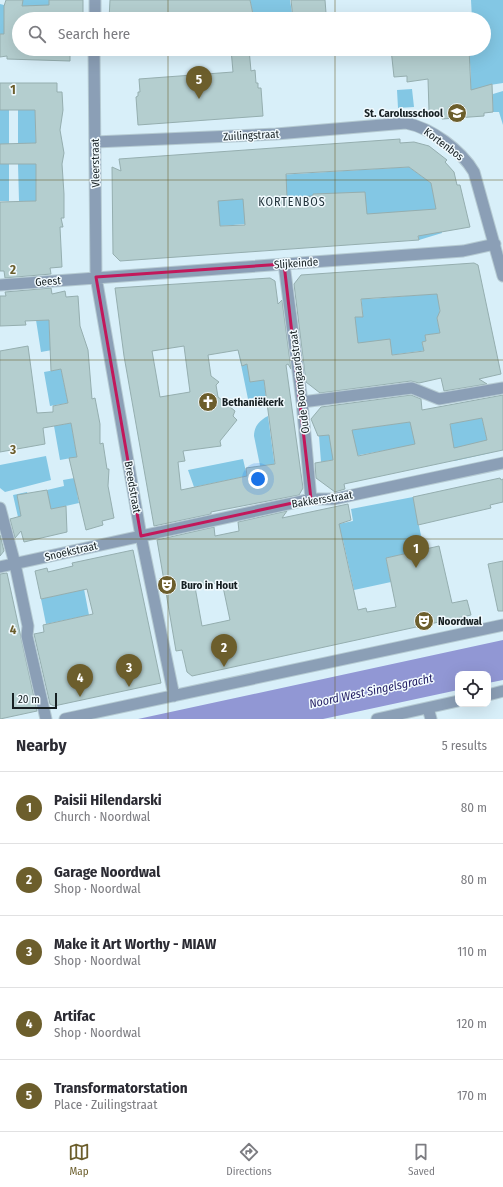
<!DOCTYPE html>
<meta charset="utf-8">
<style>
body{margin:0;font-family:"Fira Sans Condensed",sans-serif;background:#f2f2f3;color:#2b2b33}
.controls{position:absolute;right:12px;bottom:12px;display:grid;overflow:hidden;border-radius:8px;box-shadow:0 4px 16px #0002}
.controls button{width:36px;height:36px;display:grid;place-items:center;padding:0;border:0;border-bottom:1px solid #e1e1e2;background:#fff;color:#2b2b33;font:20px sans-serif}
.scale{position:absolute;left:12px;bottom:10px;width:45px;box-sizing:border-box;padding-left:4px;border:2px solid #161f22;border-top:0;font-size:11px;line-height:14px;white-space:nowrap;color:#161f22;-webkit-text-stroke:3px #f1fafe;paint-order:stroke}
.you{position:absolute;left:258px;top:479px;width:14px;height:14px;margin:-10px;border:3px solid #fff;border-radius:50%;background:#1a73e8;box-shadow:0 0 0 6px #1a73e833}
.badge{display:grid;place-items:center;width:26px;height:26px;border-radius:50%;background:#6c5e2c;color:#fff;font-size:13px;font-weight:700}
.pin{position:absolute;translate:-50% -33px;filter:drop-shadow(0 1px 2px #0008)}
.pin::after{content:'';position:absolute;top:21px;width:14px;height:12px;background:inherit;clip-path:polygon(0 0,100% 0,50% 100%)}
.list{margin:0;padding:0;list-style:none}
h2{display:flex;justify-content:space-between;align-items:center;height:52px;margin:0;padding:0 16px;font-size:17px}
h2 small{font-size:13px;font-weight:400;color:#7c7c81}
.list li{display:grid;grid-template-columns:26px 1fr auto;gap:12px;align-items:center;box-sizing:border-box;height:72px;padding:0 16px;border-top:1px solid #e1e1e2}
.list b{display:block;font-size:15px;white-space:nowrap}
.list p{margin:0;font-size:13px;white-space:nowrap;color:#7c7c81}
.list em{font-size:13px;font-style:normal;color:#7c7c81}
.icon{flex:none;width:22px;height:22px;fill:none;stroke:currentColor;stroke-width:2;stroke-linecap:round;stroke-linejoin:round}
.map{position:relative;flex:none;width:503px;height:719px;overflow:hidden}
.search{position:absolute;background:#fff;box-shadow:0 4px 16px #0002;left:12px;right:12px;top:12px;height:44px;display:flex;align-items:center;gap:10px;box-sizing:border-box;padding:0 14px;border-radius:22px;color:#7c7c81;font-size:15px}
.sheet{height:412px;background:#fff}
nav{display:flex;justify-content:space-around;align-items:center;box-sizing:border-box;height:56px;border-top:1px solid #e1e1e2;background:#fff;font-size:11px;color:#7c7c81}
nav a{display:grid;justify-items:center;gap:2px}
nav .on{color:#6c5e2c}
.map>svg:first-child{display:block}
.green{fill:#83c7e4}
.water{fill:#9197d4}
.building{fill:#b4cecf;stroke:#95aeaf;fill-rule:evenodd}
.lines{fill:none;stroke-linecap:round;stroke-linejoin:round}
.minor-casing{stroke:#b5cad2;stroke-width:13}
.minor{stroke:#8b9fb6;stroke-width:11}
.marked{fill:none;stroke:#c2185b;stroke-width:3;stroke-linejoin:round}
.grid{fill:none;stroke:#6c5e2c;stroke-width:1;stroke-opacity:0.55}
.labels{text-anchor:middle;stroke-width:3;stroke-linejoin:round;paint-order:stroke}
.poi-label{font-size:11px;font-weight:bold;fill:#161f22;stroke:#f1fafe;text-anchor:start}
.street-label{font-size:11px;fill:#161f22;stroke:#f1fafe}
.neighbourhood-label{font-size:12px;letter-spacing:1px;fill:#24363e;stroke:#f1fafe}
.water-label{font-size:12px;font-style:italic;fill:#221c63;stroke:#f1fafe}
.grid-label{font-size:13px;text-anchor:middle;font-weight:bold;fill:#6c5e2c;stroke:#f1fafe;stroke-width:3;stroke-linejoin:round;paint-order:stroke}
</style>
<div class="map">
<svg width="503" height="719" viewBox="0 0 503 719">
<rect width="100%" height="100%" fill="#d8eff9"/>
<path class="green" d="M22 0H56V14L4 11V34H0V4L20 9Z
M250 0H290L292 13 253 14Z
M471 0H503V83L490 85 491 89 465 91 467 80 471 79 470 63H466L463 52H470L473 49H484V19H472Z
M412 89 414 107 398 108 397 90Z
M503 91V125L499 112H493V94Z
M0 110H9V144H0Z
M18 110H35L36 143 18 144Z
M0 164H9V201H0Z
M18 164H36V201H19Z
M409 167 431 183 442 233 419 240 417 211 166 230 167 182Z
M443 293 439 304 440 314 437 318 439 328 443 331 442 333 425 335 426 341 422 342 423 347H427L428 350 316 365 355 314 356 317H363L361 294 369 299Z
M36 320H49V331L58 349 41 352Z
M238 350 262 363 266 397 248 399Z
M61 369 68 403 50 406 44 372Z
M268 416 278 490 267 500 254 436C254 426 260 420 268 416Z
M482 418 490 453 454 461 453 451 420 444 321 462 319 436 322 434 416 421 451 428 450 423Z
M71 423 77 457 60 460 54 426Z
M46 456 51 480 5 492 0 488V465Z
M243 459 247 476 194 487 188 470Z
M80 477 83 491 77 493 79 503 48 510 49 500 47 490 64 486 63 480Z
M27 492 32 513 18 517 13 495Z
M413 497 424 550 386 558 391 582 354 590 343 540 308 547 305 531 353 521 351 509Z
M84 589 89 615 46 624 41 599Z"/>
<path class="water" d="M503 640V680L488 683V674H458V690L323 719H138Z"/>
<path class="building" d="M6 0H23L22 6 49 5V0H83V19H19V49H70V61L7 59V56L0 57V34H4V6Z
M110 0H250L254 19H213L212 14 109 19Z
M291 0H325L326 13 318 14 319 19H293Z
M231 49H249L251 71 255 70 256 83H258V88H261L263 116 138 125 136 97 138 96V92H140L139 79 233 72Z
M391 49H469L471 90 492 84 493 112 484 113V116L442 119 441 113 429 111 428 79 407 82V76L394 77Z
M0 83H57V92H62L63 110 60 130 64 153 62 164 64 194V218H61L63 227H60L62 267 50 268 51 274 5 278 4 271H0V202L36 201V164H0V144L36 143 35 110H0Z
M400 139V143L414 142 429 146 447 160 445 162 454 172 457 185H460L470 227 418 236 419 240 120 261 113 254 112 167 121 171 119 159ZM409 167 431 183 436 209 367 214 365 192 313 194V196L287 198 286 174ZM243 199 245 225 220 226 218 201Z
M474 263 478 265 501 374 479 379 487 384 444 391 441 378 419 383 411 381 320 393 306 382 294 284 301 275ZM437 294 440 311 437 318 440 333 425 335 426 341 422 342 424 351 392 355 390 339 358 343 355 317H363L361 299Z
M270 278 275 281 278 304 282 300 291 369 288 364 286 365 303 488 299 495 211 512V514L154 526 124 356 115 288ZM184 346 190 392 160 397 152 351ZM238 350 242 366 247 364 250 382 264 380 275 464 246 468 247 476 181 490 178 462 185 461 183 451 221 446 220 441 237 420 233 416 235 411 218 397 216 385 219 382 211 376 208 355Z
M51 288 52 294 65 291 66 297 78 296 80 326 88 350 92 399 95 398 100 424V444L103 443 107 469H109L108 486 114 518 102 521 103 525 86 530 69 458 77 457 71 423 43 428 45 444 0 452V351L28 346 37 413 53 412V406L68 403 61 369 51 371 49 320 25 321 26 325 0 326V296H6L5 292Z
M411 395 421 399 422 410 503 395V450L344 484 345 489 335 492 316 478 315 463 333 460 329 435 318 436 311 419 321 407ZM482 418 487 440 454 448 450 424ZM410 422 415 444 358 456 352 430Z
M500 478 501 480 503 479V502L490 505 491 508 418 525 413 497Z
M47 490 51 509 66 506 67 532 24 542 21 531 15 538 10 519 21 516 17 495Z
M348 504 351 520 339 524 358 610 366 608 367 612 396 607 386 558 439 546 452 603 467 600 471 615 192 676 187 672 182 650 176 651 157 540 214 527 215 536 239 531 238 522 287 511 282 518ZM222 582 230 620 202 626 195 587Z
M0 535 4 551 0 556Z
M133 550 161 683 54 706 50 704 34 634 44 632 43 625 93 614 87 589 41 599 35 571 47 568 48 572 73 566 72 563Z
M503 561V611H498L488 564Z
M7 573 37 711 0 719V574Z"/>
<g class="lines">
<g class="minor-casing">
<path id="minor" d="M95 19V0
M94 49 96 277 141 536 174 696
M95 142 276 134 406 123C431 128 461 150 474 172L503 276
M284 264 302 402 311 499
M0 285 463 251 495 244
M302 402 412 388 439 399 503 388
M0 508 15 564 28 626 27 636 46 719
M0 567 311 499H334L503 463
M488 695 503 691
M428 708 431 719
M65 719 503 625
M377 719 458 701"/>
</g>
<use href="#minor" class="minor"/>
</g>
<path class="marked" d="M284 264 311 499 141 536 96 277Z"/>
<path class="grid" d="M168 0V19M335 0V19M168 49V719M335 49V719M0 180H503M0 360H503M0 539H503"/>
<defs>
<g id="school-disc" transform="scale(1)"><circle r="9.5" fill="#6c5e2c" stroke="#f1fafe"/><path d="M0-5L7-2L0 1L-7-2ZM-4 1L0 2.5L4 1V4Q0 6-4 4Z" fill="#fff"/></g>
<g id="church-disc" transform="scale(1)"><circle r="9.5" fill="#6c5e2c" stroke="#f1fafe"/><path d="M-1.2-6h2.4v3.5h3.3v2.4h-3.3V6h-2.4V-.1h-3.3v-2.4h3.3Z" fill="#fff"/></g>
<g id="theatre-disc" transform="scale(1)"><circle r="9.5" fill="#6c5e2c" stroke="#f1fafe"/><path d="M-5-5.5Q0-4 5-5.5V0Q5 5 0 6Q-5 5-5 0ZM-3.3-2.5H-1v1.5H-3.3ZM1-2.5H3.3v1.5H1ZM-2.8 1Q0 5.5 2.8 1Z" fill="#fff"/></g>
</defs>
<g fill-rule="evenodd">
<use href="#school-disc" x="457" y="113"/>
<use href="#church-disc" x="208" y="402"/>
<use href="#theatre-disc" x="167" y="585"/>
<use href="#theatre-disc" x="424" y="621"/>
</g>
<g class="labels">
<g class="poi-label">
<text x="443" y="117" text-anchor="end">St. Carolusschool</text>
<text x="222" y="406">Bethaniëkerk</text>
<text x="181" y="589">Buro in Hout</text>
<text x="438" y="625">Noordwal</text>
</g>
<g class="street-label">
<text transform="translate(251 135) rotate(-3)" y="4">Zuilingstraat</text>
<text transform="translate(444 144) rotate(37)" y="4">Kortenbos</text>
<text transform="translate(95 163) rotate(-91)" y="4">Vleerstraat</text>
<text transform="translate(296 263) rotate(-4)" y="4">Slijkeinde</text>
<text transform="translate(48 281) rotate(-4)" y="4">Geest</text>
<text transform="translate(299 382) rotate(-97)" y="4">Oude Boomgaardstraat</text>
<text transform="translate(133 487) rotate(80)" y="4">Breedstraat</text>
<text transform="translate(322 499) rotate(-9)" y="4">Bakkersstraat</text>
<text transform="translate(71 551) rotate(-13)" y="4">Snoekstraat</text>
</g>
<g class="neighbourhood-label">
<text x="292" y="206">KORTENBOS</text>
</g>
<g class="water-label">
<text transform="translate(371 691) rotate(-12)" y="4">Noord West Singelsgracht</text>
</g>
</g>
<g class="grid-label">
<text x="13" y="94">1</text>
<text x="13" y="274">2</text>
<text x="13" y="454">3</text>
<text x="13" y="634">4</text>
</g>
</svg>
<div class="controls">
<button><svg class="icon" aria-label="locate" viewBox="0 0 24 24"><circle cx="12" cy="12" r="6"/><path d="M12 2v4M12 18v4M2 12h4M18 12h4"/></svg></button>
</div>
<div class="scale">20 m</div>
<div class="you"></div>
<div class="pin badge" style="left:416px;top:568px">1</div>
<div class="pin badge" style="left:224px;top:667px">2</div>
<div class="pin badge" style="left:129px;top:687px">3</div>
<div class="pin badge" style="left:80px;top:697px">4</div>
<div class="pin badge" style="left:199px;top:99px">5</div>
<div class="search"><svg class="icon" aria-label="search" viewBox="0 0 24 24"><circle cx="10" cy="10" r="6"/><path d="M15 15l6 6"/></svg>Search here</div>
</div>
<section class="sheet">
<h2>Nearby<small>5 results</small></h2>
<ul class="list">
<li><span class="badge">1</span><div><b>Paisii Hilendarski</b><p>Church · Noordwal</p></div><em>80 m</em></li>
<li><span class="badge">2</span><div><b>Garage Noordwal</b><p>Shop · Noordwal</p></div><em>80 m</em></li>
<li><span class="badge">3</span><div><b>Make it Art Worthy - MIAW</b><p>Shop · Noordwal</p></div><em>110 m</em></li>
<li><span class="badge">4</span><div><b>Artifac</b><p>Shop · Noordwal</p></div><em>120 m</em></li>
<li><span class="badge">5</span><div><b>Transformatorstation</b><p>Place · Zuilingstraat</p></div><em>170 m</em></li>
</ul>
</section>
<nav>
<a class="on"><svg class="icon" aria-label="map" viewBox="0 0 24 24"><path d="M3 6l6-2 6 2 6-2v14l-6 2-6-2-6 2zM9 4v14M15 6v14"/></svg>Map</a>
<a><svg class="icon" aria-label="directions" viewBox="0 0 24 24"><path d="M12 3l9 9-9 9-9-9zM9 14v-3h6M13 9l2 2-2 2"/></svg>Directions</a>
<a><svg class="icon" aria-label="saved" viewBox="0 0 24 24"><path d="M7 4h10v16l-5-4-5 4z"/></svg>Saved</a>
</nav>
